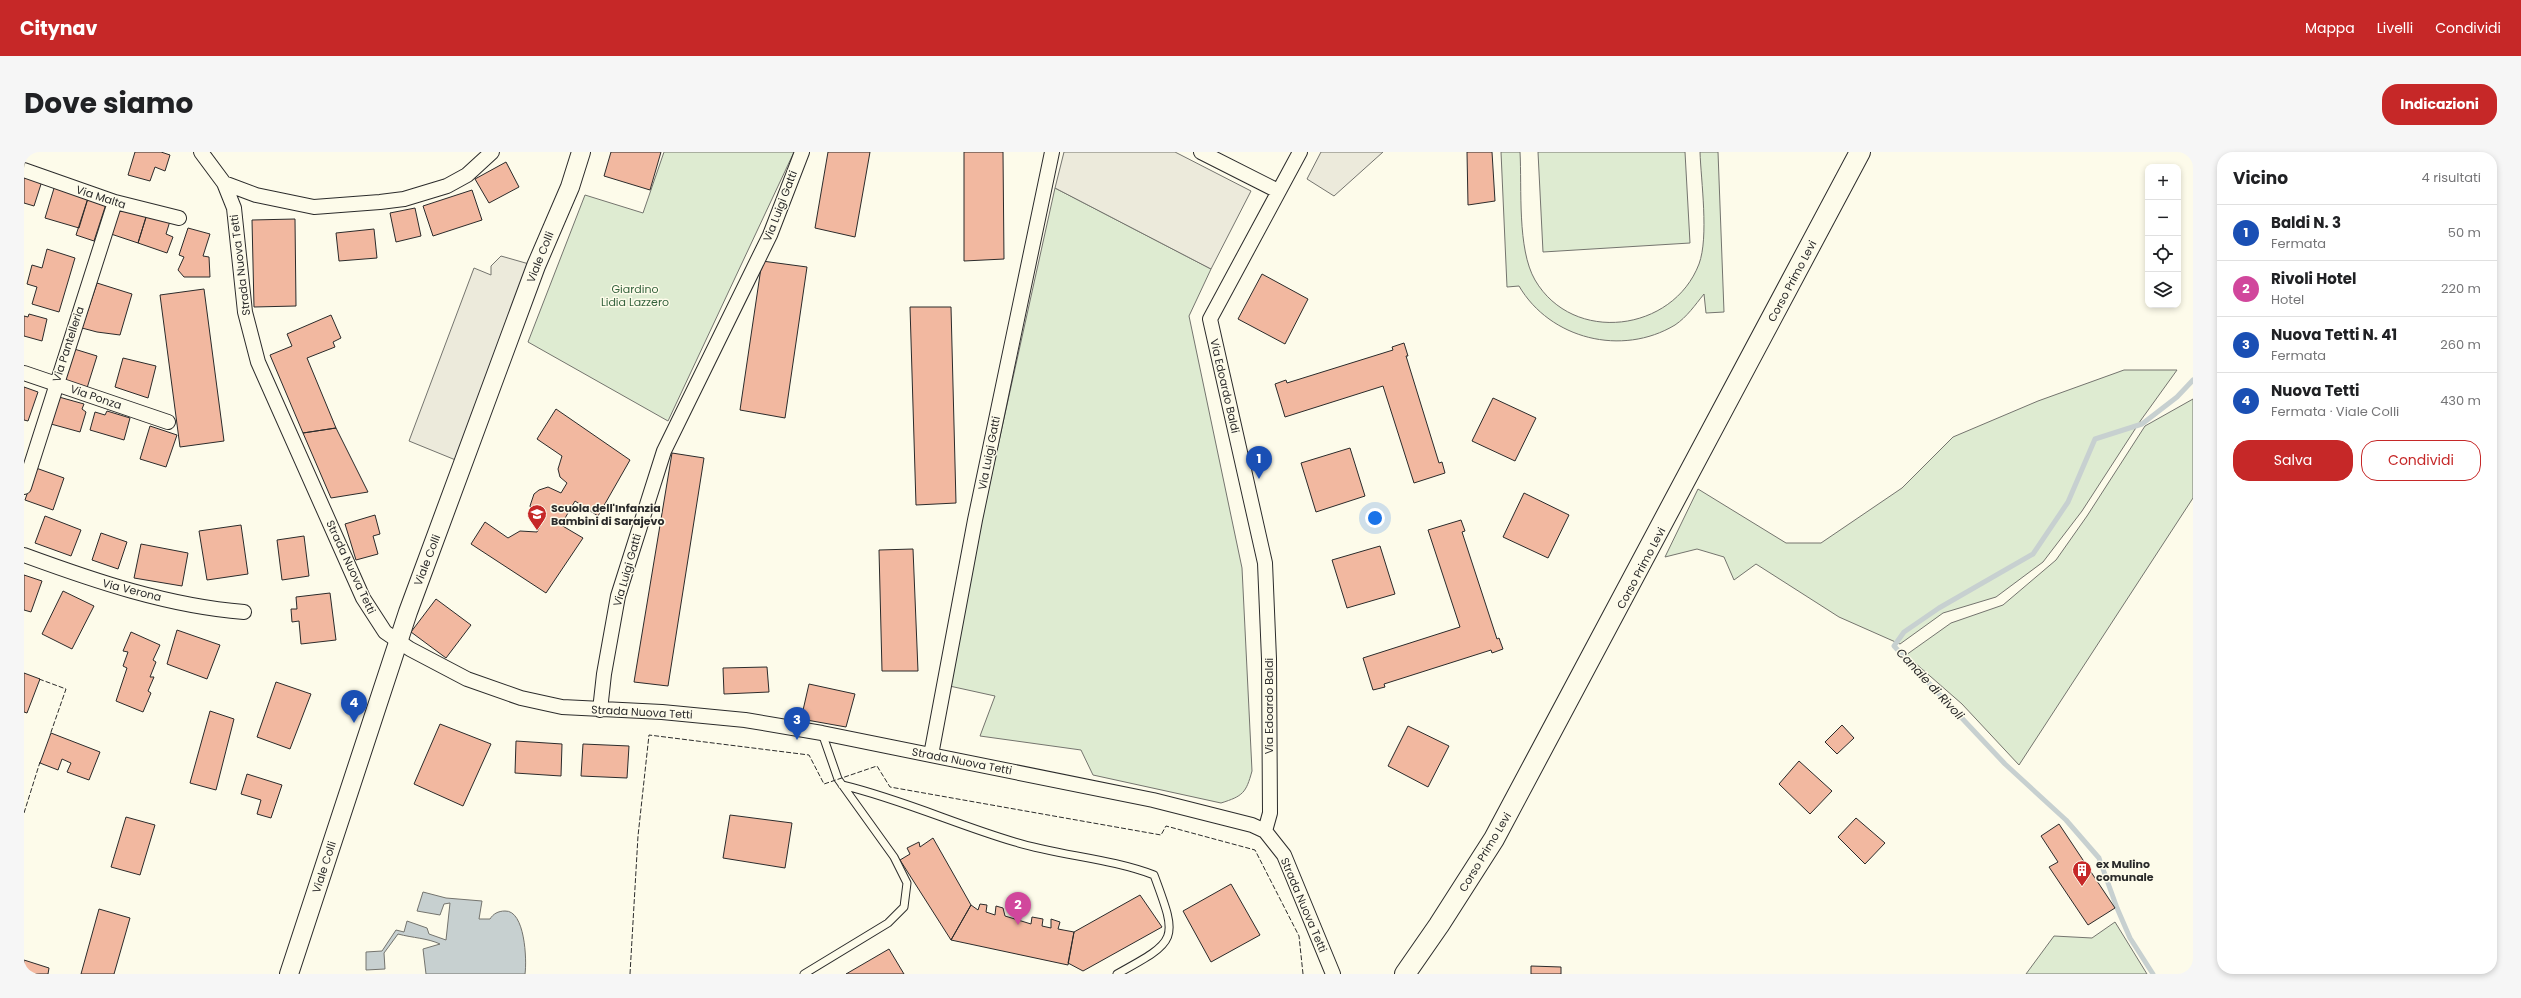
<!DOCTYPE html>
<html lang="it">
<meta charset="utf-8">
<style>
body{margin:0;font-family:Poppins,sans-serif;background:#f6f6f6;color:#202124}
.controls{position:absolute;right:12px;top:12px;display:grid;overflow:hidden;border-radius:8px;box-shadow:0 2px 6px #0003}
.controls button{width:36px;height:36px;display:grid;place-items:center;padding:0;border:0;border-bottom:1px solid #e0e0e0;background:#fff;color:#202124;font:20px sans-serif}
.you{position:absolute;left:1351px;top:366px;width:14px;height:14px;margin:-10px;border:3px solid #fff;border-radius:50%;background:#1a73e8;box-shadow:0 0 0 6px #1a73e833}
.badge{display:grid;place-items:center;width:26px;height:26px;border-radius:50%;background:#c62828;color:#fff;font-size:13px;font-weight:700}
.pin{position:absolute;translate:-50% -33px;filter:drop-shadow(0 1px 2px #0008)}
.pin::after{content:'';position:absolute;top:21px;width:14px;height:12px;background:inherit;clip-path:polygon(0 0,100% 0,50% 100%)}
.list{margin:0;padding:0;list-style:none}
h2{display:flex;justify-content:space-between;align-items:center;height:52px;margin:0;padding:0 16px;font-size:17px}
h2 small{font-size:13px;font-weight:400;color:#757577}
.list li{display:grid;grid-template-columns:26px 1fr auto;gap:12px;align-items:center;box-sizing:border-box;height:56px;padding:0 16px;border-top:1px solid #e0e0e0}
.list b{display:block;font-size:15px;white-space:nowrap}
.list p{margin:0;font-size:13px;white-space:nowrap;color:#757577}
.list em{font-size:13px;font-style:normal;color:#757577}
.actions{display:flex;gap:8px;padding:12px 16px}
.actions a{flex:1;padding:9px 0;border:1px solid #c62828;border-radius:16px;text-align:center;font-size:14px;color:#c62828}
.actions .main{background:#c62828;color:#fff}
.icon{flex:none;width:22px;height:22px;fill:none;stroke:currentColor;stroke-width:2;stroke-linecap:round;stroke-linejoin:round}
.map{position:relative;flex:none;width:2169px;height:822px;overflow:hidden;border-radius:16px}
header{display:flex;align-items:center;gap:24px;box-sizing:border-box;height:56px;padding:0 20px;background:#c62828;color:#fff}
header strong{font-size:19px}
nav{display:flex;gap:22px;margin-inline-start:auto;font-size:14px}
.intro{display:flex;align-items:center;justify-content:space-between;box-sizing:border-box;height:96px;padding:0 24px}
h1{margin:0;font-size:28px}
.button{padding:10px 18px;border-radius:16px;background:#c62828;color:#fff;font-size:14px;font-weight:700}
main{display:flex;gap:24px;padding:0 24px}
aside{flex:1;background:#fff;border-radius:16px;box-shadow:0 2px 6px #0003}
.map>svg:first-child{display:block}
.green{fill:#deebd1;stroke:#74746e}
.parking{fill:#eceadb;stroke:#74746e}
.water{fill:#c7d0d0;stroke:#74746e}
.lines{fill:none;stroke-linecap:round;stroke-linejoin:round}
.stream{stroke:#c7d0d0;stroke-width:5}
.building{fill:#f2b8a0;stroke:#2b2b2b}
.service-casing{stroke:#2b2b2b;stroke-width:9}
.minor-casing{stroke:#2b2b2b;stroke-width:16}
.tertiary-casing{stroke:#2b2b2b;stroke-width:20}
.secondary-casing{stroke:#2b2b2b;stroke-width:22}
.service{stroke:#fdfbea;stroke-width:7}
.minor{stroke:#fdfbea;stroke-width:14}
.tertiary{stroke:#fdfbea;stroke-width:18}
.secondary{stroke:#fdfbea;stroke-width:20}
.fence{stroke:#2b2b2b;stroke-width:1;stroke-dasharray:5 2;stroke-linecap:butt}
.labels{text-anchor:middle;stroke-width:3;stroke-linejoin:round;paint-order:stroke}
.street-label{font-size:11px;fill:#2b2b2b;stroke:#fdfbea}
.park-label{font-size:11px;fill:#34623c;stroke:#fdfbea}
.poi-label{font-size:11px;font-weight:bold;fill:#2b2b2b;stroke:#fdfbea;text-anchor:start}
.water-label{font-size:12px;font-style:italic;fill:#2b2b2b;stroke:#fdfbea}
</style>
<header>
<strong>Citynav</strong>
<nav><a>Mappa</a><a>Livelli</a><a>Condividi</a></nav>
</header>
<div class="intro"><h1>Dove siamo</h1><a class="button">Indicazioni</a></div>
<main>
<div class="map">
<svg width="2169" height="822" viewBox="0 0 2169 822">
<rect width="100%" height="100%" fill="#fdfbea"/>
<path class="green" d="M640 0H770L644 269 504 190 561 43 619 61Z
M1477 0H1496C1498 36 1493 97 1511 128 1549 193 1649 180 1675 112 1685 85 1677 29 1676 0H1694L1700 160 1682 161 1680 142C1671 153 1663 165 1651 173 1598 205 1526 187 1495 134L1483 135Z
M1514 0H1661L1666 91 1519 100Z
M1031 36 1187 117 1165 164 1218 416 1228 619C1222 641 1219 644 1197 651L1069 623 1057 598 956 584 971 544 921 533Z
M2100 218H2153L2117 268 2058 359 2019 410 1972 445 1919 461 1876 492 1815 465 1732 412 1710 428 1700 405 1673 397 1641 405 1674 337 1762 391H1797L1878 336 1929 285 2014 249Z
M2169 247V346L1995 613 1938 552 1882 503 1927 471 1979 453 2032 408 2063 364 2121 274Z
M2091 770 2123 822H2002L2030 784 2068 786Z"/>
<path class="parking" d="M1040 0H1151L1227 39 1187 117 1031 36Z
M1297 0H1359L1310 44 1283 27Z
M477 104 512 114 439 311 385 289 450 116 467 123V114Z"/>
<path class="water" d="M399 740 422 746 458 749 455 767H466C469 762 474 759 481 759 501 758 503 808 501 822H402L399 797 416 792C403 786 389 786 374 782L360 801 361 817 342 818V800L358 799 372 778 380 780 383 769 403 776 405 782 422 788 426 751 420 752 416 763 393 759Z"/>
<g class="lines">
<path class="stream" d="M2129 822 2106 786 2093 756 2075 706 2042 668 1981 612 1870 494 1880 480 1915 456 2009 402 2044 350 2071 287 2118 272 2153 245 2169 228"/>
</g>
<path class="building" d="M111 0H137L146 3 141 19 131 15 126 29 104 23Z
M587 0H637L626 38 580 24Z
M804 0H846L831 85 791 76Z
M940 0H979L980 107 940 109Z
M1443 0H1468L1471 49 1444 53Z
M482 10 495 35 465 51 451 27Z
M0 23 18 29 10 54 0 51Z
M31 33 65 43 55 76 21 66Z
M448 38 458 68 409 84 399 54Z
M65 43 83 49 70 89 52 83Z
M97 53 123 62 114 91 87 82Z
M391 56 397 84 372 90 366 61Z
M123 62 146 69 142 82 149 85 143 101 114 91Z
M271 67 272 154 230 155 228 68Z
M164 76 186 82 179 104 185 105 186 125H160L154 118 160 105 155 103Z
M350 77 353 106 315 109 312 81Z
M23 97 51 106 35 160 8 152 13 135 3 132 8 113 18 116Z
M738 109 783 115 761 266 716 258Z
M1238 122 1284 147 1261 192 1214 167Z
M73 131 108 142 96 183 73 180 58 176Z
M180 137 200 289 156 295 136 143Z
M886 155H927L932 351 892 353Z
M5 162 23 167 18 189 0 184V164L4 165Z
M307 163 317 186 309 190 311 195 283 206 312 276 279 281 246 203 268 194 263 182Z
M1380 191 1384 204H1382L1415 311 1418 310 1421 321 1390 331 1359 234 1261 265 1251 232 1262 228 1263 231 1369 198 1368 195Z
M47 196 73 204 63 236 37 228Z
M99 206 132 214 124 246 91 235Z
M0 235 14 240 4 269 0 268Z
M35 245 60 252 58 257 62 260 56 280 27 272Z
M1469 246 1512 266 1491 309 1448 289Z
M532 257 606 308 574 364 551 349 537 373 559 386 522 441 447 392 461 370 484 386 496 379 513 380 517 372 508 360 506 354 510 342 515 338 524 335 537 341 543 331 536 325 534 317 538 304 513 287Z
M83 259 106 266 100 288 66 278 71 260 81 263Z
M126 274 153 283 142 315 116 307Z
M312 276 344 340 307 346 279 281Z
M1326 296 1341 344 1292 360 1277 311Z
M648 301 680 306 644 534 610 530Z
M12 316 40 326 29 358 1 348Z
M1500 341 1545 363 1524 406 1479 385Z
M351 363 356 382 349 384 354 402 332 408 321 372Z
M21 364 57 378 47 404 11 391Z
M1437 368 1441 379 1438 380 1473 487 1475 486 1479 497 1468 501 1467 498 1360 532 1361 535 1349 538 1339 506 1436 475 1404 378Z
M217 373 224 422 183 428 175 379Z
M77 381 103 390 94 417 68 408Z
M280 384 285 424 258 428 253 388Z
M117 392 164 401 158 434 110 426Z
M1356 394 1371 442 1323 456 1308 408Z
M889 397 894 519H858L855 398Z
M0 423 18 429 7 460 0 458Z
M39 439 70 454 48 497 18 482Z
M306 441 312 488 277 492 275 469 268 470 267 457H273L272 445Z
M412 447 447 473 422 506 387 480Z
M153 478 196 493 183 527 143 512Z
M107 480 136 493 129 508 132 510 126 525H130L124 539 127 541 119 560 92 549 103 516 99 514 104 500 99 499Z
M743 515 745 540 700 542 699 516Z
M0 521 16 527 3 561 0 560Z
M252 530 287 542 266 597 233 585Z
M785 532 831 542 822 575 777 567Z
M186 559 210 567 192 638 166 631Z
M416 572 467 592 439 654 390 632Z
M1818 573 1830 586 1813 602 1801 590Z
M1384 574 1425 594 1404 635 1364 614Z
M27 581 76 600 65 628 43 620 47 611 38 607 34 618 16 611Z
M492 589 538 592 537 624 491 621Z
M559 592 605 594 603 626 557 624Z
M1775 609 1808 639 1786 662 1755 632Z
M223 622 258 633 247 666 233 662 237 648 217 642Z
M706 663 768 671 761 716 699 706Z
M102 665 131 673 116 723 87 715Z
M1832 666 1861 691 1841 712 1814 685Z
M2035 672 2091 756 2064 773 2025 715 2034 710 2017 684Z
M909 686 947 753 927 788 876 708 886 702 883 696 895 690 896 695Z
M1207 732 1236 783 1187 810 1159 759Z
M1116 743 1138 775 1059 819 1044 811 1050 780Z
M956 752 963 753 962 760 971 763 972 754 979 756 981 764 1007 772 1008 765 1019 767 1018 774 1027 776V767L1036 770 1034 777 1050 780 1044 813 927 788 947 753 954 758Z
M75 757 106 766 90 822H57Z
M865 797 880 822H822Z
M0 808 25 816 24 822H0Z
M1507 814 1537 815V822H1507Z"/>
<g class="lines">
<g class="service-casing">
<path id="service" d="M818 633C877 647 933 673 991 690 1037 704 1085 706 1130 723 1154 788 1155 788 1093 822
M780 822 864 771 880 755 883 731 870 705 814 627 798 581"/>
</g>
<g class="minor-casing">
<path id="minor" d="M177 0 200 31 210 56 221 160 234 210 339 446 361 480 386 497 443 527 497 546 538 555 638 560 721 568 798 581 1129 648 1228 673 1241 679 1260 703 1309 822
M1177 0 1254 39
M0 18 91 50 155 66
M200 31 232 43 290 55 356 50 380 47 423 34 443 23 468 0
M0 221 144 270
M0 335 91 50
M0 403C71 429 144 454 220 460
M576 558 580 522 594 444 640 299 746 83 778 0
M907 603 951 368 1028 0
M1241 679 1246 661 1245 507 1241 411 1186 167 1276 0"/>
</g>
<g class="tertiary-casing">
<path id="tertiary" d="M265 822 384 460 512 114 546 35 557 0"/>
</g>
<g class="secondary-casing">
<path id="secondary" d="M1381 822 1415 773 1470 687 1836 0"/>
</g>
<use href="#service" class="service"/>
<use href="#minor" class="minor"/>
<use href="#tertiary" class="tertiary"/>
<use href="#secondary" class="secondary"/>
<path class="fence" d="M15 527 42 537 26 583
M0 661 16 610
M606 822 614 684 625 583 785 603 800 632 853 614 866 635 1137 683 1142 674 1231 698 1275 784 1279 822"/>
</g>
<defs>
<g id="school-pin" transform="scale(1)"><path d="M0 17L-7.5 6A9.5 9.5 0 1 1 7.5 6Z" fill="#c62828" stroke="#fdfbea"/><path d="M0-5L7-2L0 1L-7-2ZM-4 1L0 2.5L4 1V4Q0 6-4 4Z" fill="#fff"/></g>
<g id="building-pin" transform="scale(1)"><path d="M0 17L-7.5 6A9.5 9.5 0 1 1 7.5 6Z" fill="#c62828" stroke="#fdfbea"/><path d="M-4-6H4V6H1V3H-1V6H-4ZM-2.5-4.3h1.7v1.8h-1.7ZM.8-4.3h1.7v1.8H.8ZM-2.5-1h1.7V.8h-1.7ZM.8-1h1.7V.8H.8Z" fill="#fff"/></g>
</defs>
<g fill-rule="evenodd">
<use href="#school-pin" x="513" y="362"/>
<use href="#building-pin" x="2058" y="718"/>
</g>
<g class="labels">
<g class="street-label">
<text transform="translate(77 45) rotate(18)" y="4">Via Malta</text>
<text transform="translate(756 54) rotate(-69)" y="4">Via Luigi Gatti</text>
<text transform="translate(516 105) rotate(-68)" y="4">Viale Colli</text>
<text transform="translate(216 113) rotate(-97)" y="4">Strada Nuova Tetti</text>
<text transform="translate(1768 129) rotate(-62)" y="4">Corso Primo Levi</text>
<text transform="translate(44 192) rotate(-72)" y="4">Via Pantelleria</text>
<text transform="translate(1201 234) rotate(77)" y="4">Via Edoardo Baldi</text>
<text transform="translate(72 245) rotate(19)" y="4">Via Ponza</text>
<text transform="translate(965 301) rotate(-79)" y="4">Via Luigi Gatti</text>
<text transform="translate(403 408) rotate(-69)" y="4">Viale Colli</text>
<text transform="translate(327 415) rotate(65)" y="4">Strada Nuova Tetti</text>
<text transform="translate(1617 416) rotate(-62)" y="4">Corso Primo Levi</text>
<text transform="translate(603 418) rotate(-74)" y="4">Via Luigi Gatti</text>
<text transform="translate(108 438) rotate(14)" y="4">Via Verona</text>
<text transform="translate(1245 554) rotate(-90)" y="4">Via Edoardo Baldi</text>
<text transform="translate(618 560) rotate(3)" y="4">Strada Nuova Tetti</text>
<text transform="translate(938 609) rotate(11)" y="4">Strada Nuova Tetti</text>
<text transform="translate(1461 700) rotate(-59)" y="4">Corso Primo Levi</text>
<text transform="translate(300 715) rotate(-72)" y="4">Viale Colli</text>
<text transform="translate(1280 753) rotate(67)" y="4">Strada Nuova Tetti</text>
</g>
<g class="park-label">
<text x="611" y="141">Giardino<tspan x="611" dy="13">Lidia Lazzero</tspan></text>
</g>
<g class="poi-label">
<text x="527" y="360">Scuola dell'Infanzia<tspan x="527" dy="13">Bambini di Sarajevo</tspan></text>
<text x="2072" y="716">ex Mulino<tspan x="2072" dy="13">comunale</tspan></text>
</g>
<g class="water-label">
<text transform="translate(1906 532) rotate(47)" y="4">Canale di Rivoli</text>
</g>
</g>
</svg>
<div class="controls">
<button>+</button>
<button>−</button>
<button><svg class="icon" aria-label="locate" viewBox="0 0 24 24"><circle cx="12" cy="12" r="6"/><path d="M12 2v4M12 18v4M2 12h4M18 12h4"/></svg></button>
<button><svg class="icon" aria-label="layers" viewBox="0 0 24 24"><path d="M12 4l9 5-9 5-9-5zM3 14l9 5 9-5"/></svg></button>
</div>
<div class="you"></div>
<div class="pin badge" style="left:1235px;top:327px;background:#1a4fb4">1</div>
<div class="pin badge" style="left:994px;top:773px;background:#d1479c">2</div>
<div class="pin badge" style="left:773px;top:588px;background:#1a4fb4">3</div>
<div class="pin badge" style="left:330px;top:571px;background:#1a4fb4">4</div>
</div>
<aside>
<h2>Vicino<small>4 risultati</small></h2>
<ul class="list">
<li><span class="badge" style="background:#1a4fb4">1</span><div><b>Baldi N. 3</b><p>Fermata</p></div><em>50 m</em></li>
<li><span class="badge" style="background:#d1479c">2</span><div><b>Rivoli Hotel</b><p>Hotel</p></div><em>220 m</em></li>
<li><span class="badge" style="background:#1a4fb4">3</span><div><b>Nuova Tetti N. 41</b><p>Fermata</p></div><em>260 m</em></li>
<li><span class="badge" style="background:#1a4fb4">4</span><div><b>Nuova Tetti</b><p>Fermata · Viale Colli</p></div><em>430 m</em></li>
</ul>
<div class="actions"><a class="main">Salva</a><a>Condividi</a></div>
</aside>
</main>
